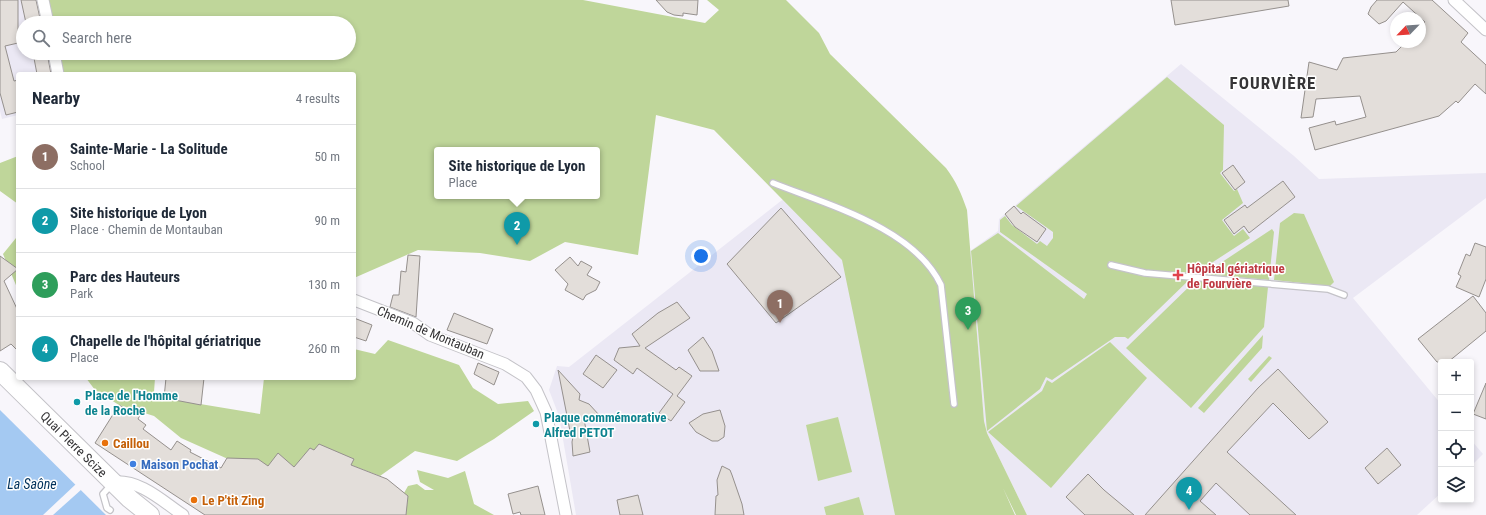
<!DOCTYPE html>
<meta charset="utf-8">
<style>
body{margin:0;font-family:"Roboto Condensed",sans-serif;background:#f2f2f3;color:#1f2937}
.controls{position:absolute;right:12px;bottom:12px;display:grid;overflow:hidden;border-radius:4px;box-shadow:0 2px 6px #0003}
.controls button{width:36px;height:36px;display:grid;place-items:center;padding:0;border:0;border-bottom:1px solid #e0e1e3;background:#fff;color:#1f2937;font:20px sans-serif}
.compass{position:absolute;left:1390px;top:12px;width:36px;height:36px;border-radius:50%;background:#fff;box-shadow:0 2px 6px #0003;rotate:245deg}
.you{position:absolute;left:701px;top:256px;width:14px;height:14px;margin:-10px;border:3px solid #fff;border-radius:50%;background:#1a73e8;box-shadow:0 0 0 6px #1a73e833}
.badge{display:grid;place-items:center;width:26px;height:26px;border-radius:50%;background:#0b8043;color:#fff;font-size:13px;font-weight:700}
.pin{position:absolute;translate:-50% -33px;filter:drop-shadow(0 1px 2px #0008)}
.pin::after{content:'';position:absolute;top:21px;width:14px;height:12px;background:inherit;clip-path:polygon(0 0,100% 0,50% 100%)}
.popup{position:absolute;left:434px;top:147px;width:166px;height:52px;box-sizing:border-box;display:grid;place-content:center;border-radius:4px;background:#fff;filter:drop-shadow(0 1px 3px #0005);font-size:13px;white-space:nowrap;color:#747a83}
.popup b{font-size:15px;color:#1f2937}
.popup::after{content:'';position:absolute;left:50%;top:100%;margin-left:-8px;border:8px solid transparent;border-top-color:#fff}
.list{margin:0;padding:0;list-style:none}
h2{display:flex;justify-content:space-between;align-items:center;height:52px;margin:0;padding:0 16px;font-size:17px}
h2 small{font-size:13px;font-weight:400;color:#747a83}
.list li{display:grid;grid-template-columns:26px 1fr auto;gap:12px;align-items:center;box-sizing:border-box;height:64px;padding:0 16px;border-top:1px solid #e0e1e3}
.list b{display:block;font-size:15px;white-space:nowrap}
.list p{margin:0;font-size:13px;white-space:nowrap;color:#747a83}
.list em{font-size:13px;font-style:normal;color:#747a83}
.icon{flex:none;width:22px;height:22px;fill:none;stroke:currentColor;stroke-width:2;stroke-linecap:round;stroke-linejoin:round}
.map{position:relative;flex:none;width:1486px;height:515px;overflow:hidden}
.search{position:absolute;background:#fff;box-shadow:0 2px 6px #0003;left:16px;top:16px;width:340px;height:44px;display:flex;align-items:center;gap:10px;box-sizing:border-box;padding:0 14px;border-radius:22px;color:#747a83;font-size:15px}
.panel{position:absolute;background:#fff;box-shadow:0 2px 6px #0003;left:16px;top:72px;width:340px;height:308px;border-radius:4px}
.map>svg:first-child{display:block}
.built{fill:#ebe8f4}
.green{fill:#bfd69a;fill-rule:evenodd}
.water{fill:#a4c9f2}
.pier{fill:#f8f6fb}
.building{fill:#e3deda;stroke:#95908d}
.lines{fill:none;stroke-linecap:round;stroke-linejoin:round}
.service-casing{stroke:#c4c3c8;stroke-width:8}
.minor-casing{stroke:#c4c3c8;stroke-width:13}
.primary-casing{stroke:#c4c3c8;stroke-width:20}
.service{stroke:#fff;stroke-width:5.5}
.minor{stroke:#fff;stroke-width:11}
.primary{stroke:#fff;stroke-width:18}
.health-dot{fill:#e0444e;stroke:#fff;stroke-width:1.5}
.culture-dot{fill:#0f9aa8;stroke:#fff;stroke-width:1.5}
.food-dot{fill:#e8710a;stroke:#fff;stroke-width:1.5}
.shop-dot{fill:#3f7fe0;stroke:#fff;stroke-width:1.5}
.labels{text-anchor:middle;stroke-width:3;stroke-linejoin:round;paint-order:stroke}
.health-label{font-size:13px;font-weight:bold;fill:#be3a42;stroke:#fff;text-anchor:start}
.street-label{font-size:13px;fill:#363537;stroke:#fff}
.culture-label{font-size:13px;font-weight:bold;fill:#0d838f;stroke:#fff;text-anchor:start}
.food-label{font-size:13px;font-weight:bold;fill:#c56008;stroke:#fff;text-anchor:start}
.shop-label{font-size:13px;font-weight:bold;fill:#366cbe;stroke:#fff;text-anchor:start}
.water-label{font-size:14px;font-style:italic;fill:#01315b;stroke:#fff}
.district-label{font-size:17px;font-weight:bold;letter-spacing:1px;fill:#363537;stroke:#fff}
</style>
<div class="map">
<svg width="1486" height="515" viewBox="0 0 1486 515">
<rect width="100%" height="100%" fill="#f8f6fb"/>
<path class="built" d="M0 0H39L44 23H23V53H49L54 74H18V115L2 119 0 111Z
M1181 64 1294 156 1319 179 1486 173V198L1353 298 1441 404V493L1417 515H1027L987 433 984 421 970 251 998 231 999 219Z
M800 186 878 235 982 515H576L559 416 549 390 557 366 569 367Z
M1471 440 1483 454 1471 466Z"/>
<path class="green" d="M48 0H583L705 23 719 10 707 0H786L819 33 830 54 946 168C956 181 962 195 967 210L984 421 987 433 1027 515H1016L1003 488 1015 515H895L842 260 714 130 656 115 638 255 565 242 530 261 480 253 418 250 354 278V74H63L59 53H349V23H53ZM437 150H597V196H437Z
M1167 77 1224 125 1223 170 1220 173 1234 191 1237 189 1243 203 1222 220 1234 236 1243 229 1250 238 1196 273 1150 271 1109 261 1108 267 1142 276 1190 279 1128 339 1125 337H1115L1052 380 1046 377 1040 389 987 431 971 251 998 233 1084 299 1087 294 1000 232V220L1005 216 1012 225 1037 244 1040 241 1047 246 1053 238V232L1016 206Z
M18 156V204L0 191V163Z
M1294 213 1304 214 1334 282 1330 286 1274 280 1280 223Z
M1272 229 1274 232 1269 280 1204 274Z
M18 232V290L3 254 16 238Z
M1196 280 1268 287 1264 327 1191 408 1126 348Z
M1263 335 1262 348 1204 413 1198 408Z
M388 340 459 365 473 388 498 404 528 401 534 411 494 439 457 461 415 451 380 476 314 451 295 468 268 466 228 459 181 438 154 416 119 405 95 390 86 378H155L154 392 164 398 260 414 264 378H354V349L375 354Z
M1110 342 1147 378 1051 488 988 432 1042 391 1047 380 1052 383Z
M1269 356 1272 358 1251 382 1248 379Z
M838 417 852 472 818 481 806 425Z
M417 470 448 478 465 471 474 504 494 515H399L404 493 408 486 417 484 425 490H434L420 482Z
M859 497 864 515H826L824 507Z"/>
<path class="water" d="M0 410 106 515H0Z"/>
<path class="pier" d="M76 484 82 489 53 515H43Z"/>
<path class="building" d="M0 0H18V43L5 46 14 81 18 80V112L6 115 0 93Z
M21 0H36L41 23H26Z
M656 0H698L697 15 683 13V16L674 15 667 12Z
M1171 0H1288L1289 6 1175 25Z
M1377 0H1432L1468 33 1461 42 1486 65V94L1475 84 1458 103 1456 101 1439 116 1315 150 1309 128 1335 121 1336 125 1366 117 1360 96 1316 99 1313 117 1301 118 1309 62 1337 70 1343 58 1396 52 1406 42H1420V27L1425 22 1403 2 1386 21 1379 24 1368 14 1371 7Z
M33 53H47L51 74H37Z
M1233 165 1245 182 1235 190 1222 173Z
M1283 181 1295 197 1249 233 1244 226 1234 234 1224 220 1245 205 1247 208Z
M1014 206 1021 214 1023 212 1046 229 1037 242 1015 227 1005 214Z
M781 208 841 277 776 323 727 264Z
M1475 243 1486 247V279L1479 297 1456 287 1461 276 1458 274 1466 254 1470 256Z
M408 255 420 256 416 317 390 307 393 295H399L401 271 406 272Z
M0 256 18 269 4 281 18 311V351L11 344 0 351Z
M570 257 578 266 581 261 592 267 587 275 600 282 596 290 586 295 583 300 565 290 568 284 555 270Z
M1473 296 1486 313V331L1448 362H1437L1418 339Z
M677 302 690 318 645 348 676 370 679 367 692 376 677 396 685 402 671 421 659 413 673 394 637 368 633 374 614 360 619 348 640 346 632 334 658 313Z
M454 313 493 329 487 344 447 330Z
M354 318 372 325 366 341 354 337Z
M703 337 712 351 719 371H700L688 350Z
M596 355 617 370 603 388 583 374Z
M478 363 499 372 494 385 474 374Z
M1278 369 1328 422 1309 439 1273 403 1227 452 1296 515H1250L1216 483 1200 501 1216 515H1145L1258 388Z
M558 370 580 394 579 400 589 404 600 416 584 419 590 452 573 456 572 442 574 432 570 431Z
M166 378H204L201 405 164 398Z
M1486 383V419L1473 414Z
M119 405 126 409 144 407 138 419 146 425 143 429 171 450 177 441 191 450 190 452 221 468 227 458 258 459 268 466 278 453 294 467 310 448 314 450 319 444 354 459 351 465 387 479 408 496 406 515H205L95 443Z
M720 410 725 426 724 437 718 441H712L696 432 689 423 703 414Z
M1387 448 1401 465 1378 484 1365 468Z
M722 466 730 470 732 475 742 504 744 515H715L716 496 718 495 717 480Z
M1088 474 1104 490 1134 515H1085L1066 497Z
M538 486 545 515H521L520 512 513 514 508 494Z
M638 495 643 515H620L617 500Z"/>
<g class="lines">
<g class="service-casing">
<path id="service" d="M773 183C828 205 914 228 941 285L954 404
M1111 265 1145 273 1328 289 1344 295
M110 510 107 508 103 494 112 484"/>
</g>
<g class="minor-casing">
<path id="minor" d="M43 0 48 23
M1454 0 1486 30
M54 53 58 74
M354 300 413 323 430 335 505 364 526 377 536 390 546 412 566 515
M114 482C141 480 162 501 183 515"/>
</g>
<g class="primary-casing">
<g id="primary">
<path id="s1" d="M0 371 130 499 150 515"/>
</g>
</g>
<use href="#service" class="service"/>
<use href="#minor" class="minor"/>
<use href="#primary" class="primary"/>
</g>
<path class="health-dot" d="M1176 269h4v4h4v4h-4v4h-4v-4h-4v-4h4z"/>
<g class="culture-dot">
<circle cx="77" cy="402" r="4"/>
<circle cx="536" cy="424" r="4"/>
</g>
<g class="food-dot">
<circle cx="105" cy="443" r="4"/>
<circle cx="194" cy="500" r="4"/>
</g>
<circle class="shop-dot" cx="133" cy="464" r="4"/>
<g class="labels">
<g class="health-label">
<text x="1187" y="273">Hôpital gériatrique<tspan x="1187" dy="15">de Fourvière</tspan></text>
</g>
<g class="street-label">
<text transform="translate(431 332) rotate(23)" y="5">Chemin de Montauban</text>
<text dy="5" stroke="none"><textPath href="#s1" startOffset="104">Quai Pierre Scize</textPath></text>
</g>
<g class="culture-label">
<text x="85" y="400">Place de l'Homme<tspan x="85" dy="15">de la Roche</tspan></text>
<text x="544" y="422">Plaque commémorative<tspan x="544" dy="15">Alfred PETOT</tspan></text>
</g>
<g class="food-label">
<text x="113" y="448">Caillou</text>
<text x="202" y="505">Le P'tit Zing</text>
</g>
<g class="shop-label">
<text x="141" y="469">Maison Pochat</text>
</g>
<g class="water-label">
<text x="32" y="489">La Saône</text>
</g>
<g class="district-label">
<text x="1273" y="89">FOURVIÈRE</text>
</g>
</g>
</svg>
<div class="controls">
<button>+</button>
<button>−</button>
<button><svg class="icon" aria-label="locate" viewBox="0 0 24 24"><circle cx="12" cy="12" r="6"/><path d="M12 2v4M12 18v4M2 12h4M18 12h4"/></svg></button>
<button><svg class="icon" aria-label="layers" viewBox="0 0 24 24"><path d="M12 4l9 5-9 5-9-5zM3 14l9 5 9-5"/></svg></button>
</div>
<svg class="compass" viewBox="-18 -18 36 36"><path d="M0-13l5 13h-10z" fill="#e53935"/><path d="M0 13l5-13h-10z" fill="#747a83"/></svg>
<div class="you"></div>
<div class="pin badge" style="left:780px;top:323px;background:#8d6e63">1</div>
<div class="pin badge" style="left:517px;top:245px;background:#0f9aa8">2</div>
<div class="popup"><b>Site historique de Lyon</b>Place</div>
<div class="pin badge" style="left:968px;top:330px;background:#2e9e5b">3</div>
<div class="pin badge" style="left:1189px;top:510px;background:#0f9aa8">4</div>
<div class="search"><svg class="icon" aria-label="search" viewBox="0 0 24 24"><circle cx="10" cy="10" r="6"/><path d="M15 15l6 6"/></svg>Search here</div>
<section class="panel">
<h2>Nearby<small>4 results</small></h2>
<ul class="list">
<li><span class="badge" style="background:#8d6e63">1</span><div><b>Sainte-Marie - La Solitude</b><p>School</p></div><em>50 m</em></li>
<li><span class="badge" style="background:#0f9aa8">2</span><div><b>Site historique de Lyon</b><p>Place · Chemin de Montauban</p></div><em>90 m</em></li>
<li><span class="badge" style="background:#2e9e5b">3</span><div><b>Parc des Hauteurs</b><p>Park</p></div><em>130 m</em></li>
<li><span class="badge" style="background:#0f9aa8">4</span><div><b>Chapelle de l'hôpital gériatrique</b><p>Place</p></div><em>260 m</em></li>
</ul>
</section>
</div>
